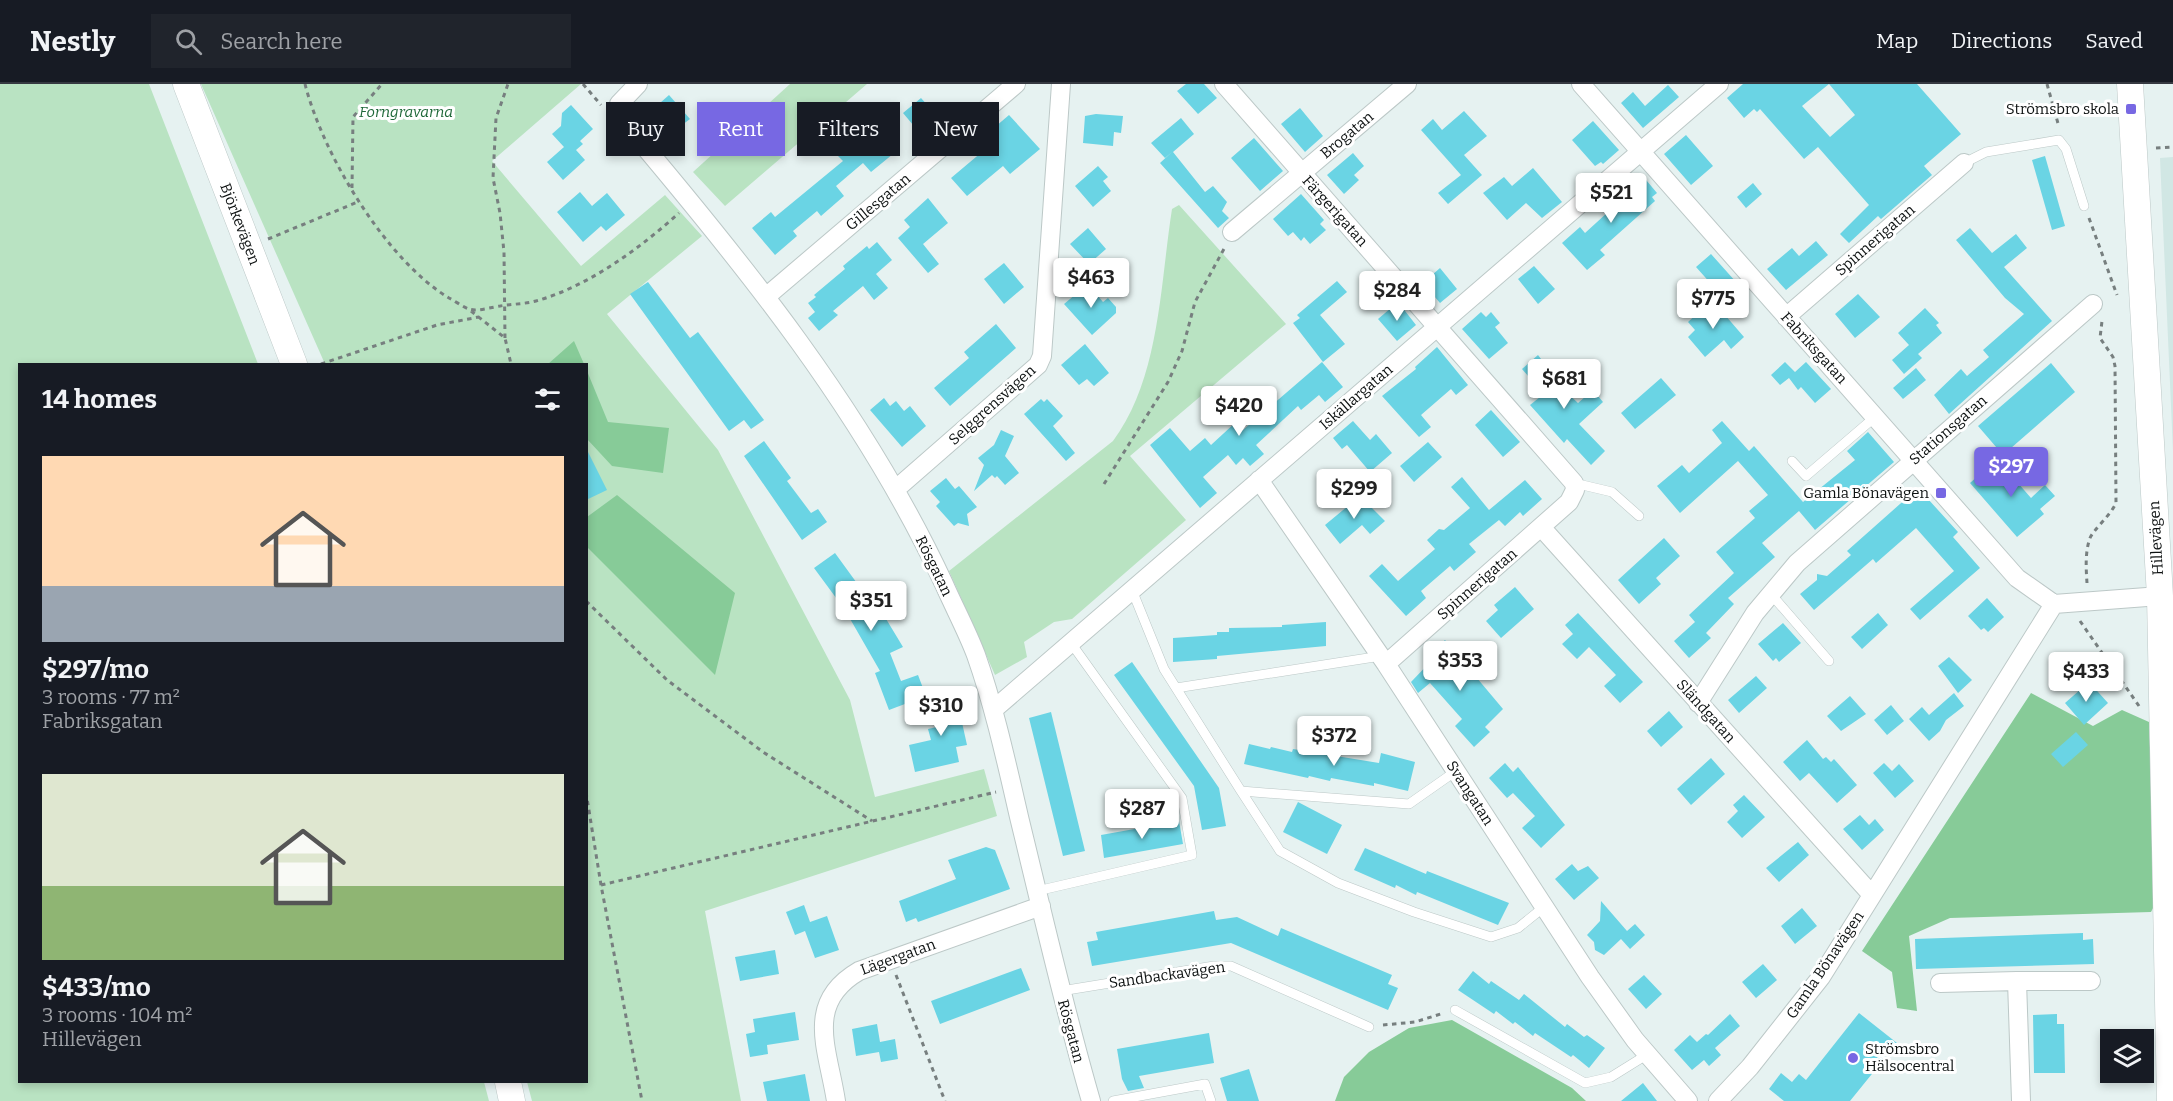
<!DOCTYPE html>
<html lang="en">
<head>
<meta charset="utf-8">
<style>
	:root { --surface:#171b24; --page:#20242c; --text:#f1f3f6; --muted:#9ea1a6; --line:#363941; --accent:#7768e3 }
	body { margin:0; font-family:Bitter,serif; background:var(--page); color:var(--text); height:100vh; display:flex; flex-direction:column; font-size:22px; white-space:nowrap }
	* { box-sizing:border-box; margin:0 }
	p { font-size:20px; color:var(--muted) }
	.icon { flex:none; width:33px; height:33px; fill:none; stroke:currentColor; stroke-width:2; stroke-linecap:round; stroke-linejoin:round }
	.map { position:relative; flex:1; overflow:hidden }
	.drawer { position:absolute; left:18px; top:279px; width:570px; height:720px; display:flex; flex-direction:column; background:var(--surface); border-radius:0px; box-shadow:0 3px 9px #0003 }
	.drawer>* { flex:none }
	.guide { position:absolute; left:606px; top:18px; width:570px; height:54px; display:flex; gap:12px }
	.fabs { position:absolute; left:2100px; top:945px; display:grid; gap:12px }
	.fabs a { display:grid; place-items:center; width:54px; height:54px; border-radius:0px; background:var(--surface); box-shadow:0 3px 9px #0003; font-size:30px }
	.price { position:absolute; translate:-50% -51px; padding:0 14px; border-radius:6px; background:#fff; color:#222; font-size:20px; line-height:39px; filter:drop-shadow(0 2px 3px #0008) }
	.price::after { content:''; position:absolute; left:50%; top:36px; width:18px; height:14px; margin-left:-9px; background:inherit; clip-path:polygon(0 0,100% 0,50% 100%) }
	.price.selected { background:var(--accent); color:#fff }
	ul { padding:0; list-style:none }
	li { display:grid; align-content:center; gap:12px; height:318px; padding:0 24px }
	li span { display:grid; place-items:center; height:186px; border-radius:0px; color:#555 }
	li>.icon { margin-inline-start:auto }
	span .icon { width:108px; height:108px; fill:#fffc; stroke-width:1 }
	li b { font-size:26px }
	h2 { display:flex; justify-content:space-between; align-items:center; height:72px; padding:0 24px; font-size:26px }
	.tag { padding:0 21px; border-radius:0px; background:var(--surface); box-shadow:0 3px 9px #0003; font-size:21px; line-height:54px }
	.tag.selected { background:var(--accent); color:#fff }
	header { display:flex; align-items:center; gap:36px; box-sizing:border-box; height:84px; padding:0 30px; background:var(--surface); border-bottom:2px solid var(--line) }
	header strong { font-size:28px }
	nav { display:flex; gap:33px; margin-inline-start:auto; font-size:21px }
	.search { width:420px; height:54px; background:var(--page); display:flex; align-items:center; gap:15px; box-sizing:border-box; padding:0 21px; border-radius:0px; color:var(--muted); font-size:22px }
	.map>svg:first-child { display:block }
</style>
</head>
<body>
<header>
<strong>Nestly</strong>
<div class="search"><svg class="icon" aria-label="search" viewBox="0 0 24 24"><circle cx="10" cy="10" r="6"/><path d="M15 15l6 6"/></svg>Search here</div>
<nav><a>Map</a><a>Directions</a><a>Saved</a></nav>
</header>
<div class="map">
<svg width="2173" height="1017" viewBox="0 0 2173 1017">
	<rect width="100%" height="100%" fill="#e6f2f1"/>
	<!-- built -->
	<path fill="#d1e7e4" d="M2173 73V367L2160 74Z"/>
	<!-- green -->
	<path fill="#b9e3c2" d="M0 0H149L258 280H20V998H484L489 1017H0Z
		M201 0H581L492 77 581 182 665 111 702 152 607 230 718 366 850 616 875 713 984 685 997 732 705 827 741 1017H532L527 998H586V280H325Z
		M790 0H867L725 122 693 88Z
		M1179 121 1286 240 1130 372 1186 436 1072 535 1054 538 1024 558 1027 573 995 591 949 487 1113 357C1160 294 1160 201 1172 125Z"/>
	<!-- forest -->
	<path fill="#87cb98" d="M574 257 584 280H548Z
		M587 287 608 338 669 344 663 389 612 382 587 355Z
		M617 411 735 509 715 591 587 463V433Z
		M2031 609 2093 642 2122 626 2149 638 2156 818 2151 828 1950 834 1909 852 1917 927 1897 924 1892 888 1862 867Z
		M1452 936 1572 1004 1586 1017H1335L1344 993 1369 968 1409 944Z"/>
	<!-- building -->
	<path fill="#6ad4e4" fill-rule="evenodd" d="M1186 0H1204L1217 14 1198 30 1177 7Z
		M1743 0H1917L1961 50 1924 82 1932 91 1881 135 1878 132 1849 159 1840 150 1869 121 1818 63 1804 75 1760 25 1757 28 1754 25 1744 34 1727 14ZM1829 0 1855 31 1830 53 1802 22Z
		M1668 1 1679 13 1643 44 1621 19 1633 8 1645 22Z
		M669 11 690 35 670 50 651 27Z
		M921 14 937 32 919 48 903 29Z
		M571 21 593 45 580 57 583 60 576 66 585 76 563 96 547 78 564 63 552 50 561 42 562 29Z
		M1300 24 1323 52 1305 68 1281 40Z
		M1464 27 1487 52 1464 71 1482 91 1448 120 1438 109 1461 91 1421 46 1433 35 1442 46Z
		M1096 30 1123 32 1121 49 1114 48 1113 62 1083 59 1085 32Z
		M1009 31 1040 65 1010 90 1003 82 967 112 951 94 995 57 988 49Z
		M1181 34 1194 50 1173 68 1205 108 1213 102 1227 118 1222 127 1229 134 1218 144 1160 79 1172 68 1165 74 1151 59Z
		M1593 37 1619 66 1603 80 1601 78 1595 82 1572 56Z
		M1686 51 1713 82 1691 101 1664 70Z
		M878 52 893 70 871 88 863 79 836 102 844 112 821 132 817 127 793 147 797 152 775 171 752 144 771 128 775 133 843 77 835 69 847 59 851 63 863 53 869 59Z
		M1254 54 1283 87 1260 107 1231 74Z
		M1353 69 1364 82 1354 91 1359 96 1344 110 1327 91Z
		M2045 72 2065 142 2052 146 2032 76Z
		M1098 82 1108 93 1103 97 1111 107 1093 123 1075 102Z
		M1533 84 1562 118 1542 134 1526 119 1507 136 1483 109 1504 93 1512 102Z
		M1641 90 1657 109 1652 113 1655 117 1600 166 1605 171 1587 186 1562 159 1580 143 1585 149 1630 108 1626 104Z
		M1753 99 1762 110 1746 124 1737 113Z
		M580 108 592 122 607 109 625 131 606 147 601 142 583 158 557 128Z
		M1301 110 1324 136 1320 140 1326 146 1310 160 1304 153 1301 157 1293 148 1288 152 1273 135Z
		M928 114 948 139 923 160 939 180 928 189 898 154 910 143 904 136Z
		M1088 144 1106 165 1089 180 1070 160Z
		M1970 144 1992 169 2016 150 2027 164 2004 183 2052 237 1949 330 1934 311 1961 285 1967 292 1989 273 1983 266 2024 230 2005 214 1956 156Z
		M1816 157 1828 171 1786 206 1767 185 1792 164 1799 172Z
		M877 158 892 176 876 190 888 204 874 216 863 202 833 227 838 231 819 247 808 234 815 228 808 219 816 213 814 211 845 185 843 182 867 162 869 165Z
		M1711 170 1736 198 1721 211 1696 183Z
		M1004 179 1024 203 1004 220 984 195Z
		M1534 182 1555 205 1538 220 1518 195Z
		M1440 184 1457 205 1440 219 1423 199Z
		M1337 197 1347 208 1320 231 1345 260 1323 278 1293 239 1300 234 1297 231Z
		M648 198 690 254 698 248 764 336 751 345 744 336 729 347 630 210Z
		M1088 200 1103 218 1108 214 1116 223V229L1092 251 1064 220Z
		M1858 210 1880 233 1855 254 1835 230Z
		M1712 216 1744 253 1731 265 1724 256 1705 273 1688 253 1695 246 1688 238Z
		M1398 218 1416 241 1397 257 1378 235Z
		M1925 224 1939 239 1936 241 1942 249 1918 270 1922 274 1904 290 1892 276 1909 261 1898 249Z
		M1481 228 1486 233 1491 228 1500 239 1495 243 1508 259 1489 275 1462 245Z
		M996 240 1016 264 950 322 934 304 969 274 964 268Z
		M1085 260 1109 289 1094 302 1087 295 1079 301 1061 281Z
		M1437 263 1468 301 1456 311 1451 305 1421 331 1431 343 1419 353 1382 312 1416 285 1415 283Z
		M1538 271 1566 308 1578 319 1593 306 1603 318 1579 340 1605 367 1591 381 1567 355 1564 359 1530 321 1540 313 1536 308 1540 306 1522 285Z
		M1322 278 1343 303 1325 318 1319 311 1301 326 1298 322 1256 361 1264 370 1250 382 1243 374 1236 381 1228 371 1203 393 1217 409 1200 424 1150 361 1170 344 1190 367 1205 354 1211 361 1236 338 1243 346Z
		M1785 278 1795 288 1806 278 1831 305 1815 319 1801 303 1798 306 1789 294 1780 301 1771 291Z
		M2051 279 2075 308 2003 371 1978 342Z
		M1916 284 1926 296 1903 315 1893 304Z
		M1661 294 1676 311 1635 345 1621 329Z
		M884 314 890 322 896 317 904 327 910 322 926 342 902 363 870 326Z
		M1041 315 1044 318 1047 315 1063 332 1053 342 1075 369 1066 377 1024 330Z
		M1491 326 1520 358 1503 373 1475 341Z
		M1353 337 1370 356 1376 350 1392 369 1370 388 1347 361 1342 365 1333 354Z
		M1722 337 1749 367 1754 362 1803 418 1855 376 1847 367 1868 348 1894 378 1815 446 1799 427 1762 459 1775 473 1728 514 1734 520 1706 549 1711 554 1689 574 1674 557 1695 538 1689 531 1734 489 1716 468 1755 434 1749 427 1768 411 1738 377 1680 429 1657 402 1682 381 1689 389 1722 359 1712 346Z
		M1001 346 1014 352 1005 372 1019 389 1005 401 997 392 995 394 992 391 974 407 984 381 978 374 994 361Z
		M764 357 791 394 787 397 811 429 818 425 827 438 802 456 744 372Z
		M1428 358 1442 373 1414 398 1400 382Z
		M586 364 607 406 586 416Z
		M1997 375 2031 414 2045 401 2055 412 2040 425 2044 430 2017 453 1970 399Z
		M1462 393 1489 426 1525 396 1542 415 1523 432 1520 428 1505 442 1499 436 1469 460 1476 468 1454 487 1450 482 1421 507 1426 514 1406 532 1369 492 1382 480 1398 497 1435 465 1427 456 1439 445 1444 446 1470 424 1451 403Z
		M946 394 955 405 959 402 977 423 967 430 969 442 958 439 954 442 936 422 940 418 930 407Z
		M1918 404 1958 448 1953 453 1980 484 1920 536 1910 525 1954 487 1916 444 1876 479 1873 475 1814 526 1800 510 1817 496V490L1827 492 1851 471 1847 467Z
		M1360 412 1385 437 1370 450 1362 441 1340 460 1325 441Z
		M1664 454 1680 472 1656 494 1661 500 1639 520 1618 496Z
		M835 469 867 513 871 510 903 563 890 569 901 597 918 591 926 612 889 626 875 589 880 587 845 526 814 484Z
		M1515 503 1534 525 1501 554 1486 537 1498 526 1494 521Z
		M1987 514 2004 533 1988 548 1984 544 1981 546 1968 532Z
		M1578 529 1643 598 1620 619 1604 602 1616 591 1589 563 1577 575 1562 560 1573 550 1565 541Z
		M1878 529 1888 541 1862 565 1851 553Z
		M1326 538V562L1217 572V575L1173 578V554L1217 551V548H1229V544L1282 543V541Z
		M1783 539 1801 559 1779 578 1776 574 1773 577 1758 560Z
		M1445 556 1503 625 1485 643 1490 648 1474 663 1455 642 1462 635 1430 599 1418 609 1411 598 1434 574 1430 570Z
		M1949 573 1972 596 1958 609 1938 582Z
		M1132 578 1219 704 1226 742 1202 746 1194 702 1114 591Z
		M1756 592 1767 604 1739 629 1728 616Z
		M2089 598 2108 619 2084 641 2065 619Z
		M955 607 967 661 956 663 959 678 915 688 909 661 931 656 928 645 941 642 934 612Z
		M1954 609 1964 622 1946 636 1940 647 1929 657 1909 635 1922 623 1929 631Z
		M1850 612 1866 630 1841 647 1827 632Z
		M1891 621 1904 637 1887 651 1874 636Z
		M1669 627 1683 643 1661 663 1647 647Z
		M1051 628 1085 767 1063 772 1029 634Z
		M2076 648 2088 661 2063 683 2051 670Z
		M1807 656 1823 675 1826 673 1831 678 1834 675 1857 701 1837 719 1809 689 1800 697 1783 678Z
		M1249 660 1270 665 1271 663 1292 668 1293 665 1379 679 1381 669 1415 678 1408 707 1374 699V702L1331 694 1330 697 1309 692 1308 694 1244 680Z
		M1711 674 1725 690 1691 721 1677 705Z
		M1505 679 1513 688 1518 683 1565 741 1541 764 1522 744 1535 732 1513 709 1507 714 1489 694Z
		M1884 679 1892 687 1899 680 1914 697 1895 714 1873 689Z
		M1744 711 1765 733 1742 754 1727 738 1738 727 1733 721Z
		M1298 718 1342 741 1327 770 1283 748Z
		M1860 731 1869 741 1875 735 1884 746 1862 766 1843 745Z
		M1179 737 1183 760 1104 774 1101 751Z
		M1798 758 1809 771 1779 798 1766 784Z
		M986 763 995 766 1010 805 918 838 916 834 906 838 899 817 956 795 948 776Z
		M1365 764 1426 790 1427 787 1509 819 1498 841 1417 808 1416 811 1396 801 1395 804 1354 786Z
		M1572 780 1578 787 1588 782 1599 794 1574 816 1555 795Z
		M1601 817 1627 847 1635 840 1645 851 1630 865 1621 855 1604 871 1595 866 1594 858 1587 851 1600 837Z
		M804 821 810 838 827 832 839 866 815 874 805 847 795 851 786 828Z
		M1802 824 1817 842 1795 860 1781 842Z
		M1214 827 1216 836 1237 833 1278 852 1281 844 1392 891 1388 900 1398 904 1388 926 1231 859 1092 882 1087 858 1098 856 1096 848Z
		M2083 849V856L2093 855 2094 880 1916 885 1915 855Z
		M775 866 779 890 740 897 735 873Z
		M1763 880 1777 896 1756 914 1742 898Z
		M1021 884 1030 906 940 940 931 917Z
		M1473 887 1489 900 1491 897 1519 916 1524 910 1565 943 1567 940 1584 953 1587 951 1605 964 1589 984 1573 971 1571 973 1535 949 1533 952 1515 938 1513 940 1496 927 1494 930 1458 906Z
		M1644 891 1662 910 1646 925 1628 905Z
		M795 928 799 956 767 961 768 970 750 973 746 950 755 948 753 935Z
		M1859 929 1897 959 1850 1017H1784L1769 1005 1781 989 1792 998 1799 990 1806 996Z
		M1730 930 1740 942 1715 964 1721 971 1709 982 1704 976 1692 986 1674 966 1690 951 1697 958 1706 950 1708 951Z
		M2057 930V940H2064L2065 989H2034L2033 931Z
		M877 940 880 958 895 955 898 975 881 978 879 968 856 972 852 945Z
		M1209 949 1214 979 1139 992 1144 1004 1128 1007 1122 995 1117 965Z
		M1249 985 1259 1017H1227L1220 994Z
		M805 990 810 1017H767L763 998Z
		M1643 999 1657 1017H1621Z"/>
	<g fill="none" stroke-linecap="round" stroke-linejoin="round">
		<!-- lane casing -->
		<g stroke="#bcc8c7" stroke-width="10">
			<path id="lane" d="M1964 79 1986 68 2059 56 2066 65 2084 122
				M1792 377 1806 392 1875 333
				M1574 399 1612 408 1639 432
				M1132 506 1164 585 1241 707 1409 720 1456 687
				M1770 509 1829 577
				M1176 604 1381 572
				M1241 707 1280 767 1338 799 1414 828 1491 853 1518 844 1544 823
				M1037 807 1192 771 1182 714 1071 559
				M1061 907 1214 882H1231L1369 943
				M1455 926 1585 999 1611 993 1648 970
				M1113 1017 1205 1000 1211 1017"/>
		</g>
		<!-- street casing -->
		<g stroke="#bcc8c7" stroke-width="20">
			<path id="street" d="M638 0 619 20 618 28 622 36C744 180 864 328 944 500 954 523 967 547 976 571 995 625 1007 681 1020 737 1043 831 1064 924 1091 1017
				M1224 0 1574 399 1575 406 1569 418 1386 580
				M1581 0 2017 494 2054 520
				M1232 148 1407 0
				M767 212 1016 0
				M1786 233 1964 79
				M1259 396 1386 580 1590 893 1635 956 1688 1017
				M896 405 1038 281 1042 272 1061 0
				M1541 443 1872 811
				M2054 520 2160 512
				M1698 619 1755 529 1797 479 2093 220
				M993 626 1719 0
				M2017 897H2091
				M1940 899 2017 897 2021 1017
				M836 1017C828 965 804 919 859 887L1041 822
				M1718 1017 1750 983 1821 893 2054 520"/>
		</g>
		<!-- secondary casing -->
		<g stroke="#bcc8c7" stroke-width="27">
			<path id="secondary" d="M186 0 294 280
				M2130 0 2160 512 2170 1017
				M508 998 512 1017"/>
		</g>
		<!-- path -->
		<path stroke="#777f7f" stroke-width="3" stroke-dasharray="4.5 4.5" stroke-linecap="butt" d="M305 0C323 71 386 176 449 214 455 217 463 223 469 225 477 228 492 223 500 222 512 220 525 220 536 217 589 202 639 165 679 129
			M583 0 601 21
			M2047 0 2059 43
			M2156 64 2173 63
			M352 104 353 33 382 0
			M2089 134 2117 211
			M268 155 360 117
			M471 227 505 254 511 280
			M505 254 504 168 500 129 493 94 496 34 508 0
			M321 280 437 241 479 233
			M1104 400 1168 298 1182 267 1195 218 1225 163
			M2087 499C2086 484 2085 468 2090 454 2094 445 2110 432 2116 419L2115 282 2113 273 2100 254 2102 237
			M586 517 667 596 763 668 872 737
			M2080 537 2139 622
			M586 708 601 801 642 1017
			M601 801 996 708
			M896 891 945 1017
			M1383 941 1415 938 1444 929"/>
		<!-- lane -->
		<use href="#lane" stroke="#fff" stroke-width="9"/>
		<!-- street -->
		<use href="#street" stroke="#fff" stroke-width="18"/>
		<!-- secondary -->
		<use href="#secondary" stroke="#fff" stroke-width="26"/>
	</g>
	<!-- markers -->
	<g fill="#7768e3" stroke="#fff" stroke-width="2">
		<rect x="2125" y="19" width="12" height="12" rx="3"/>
		<rect x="1935" y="403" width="12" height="12" rx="3"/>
		<circle cx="1853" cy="974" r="6"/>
	</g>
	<g text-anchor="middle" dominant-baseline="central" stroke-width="6" stroke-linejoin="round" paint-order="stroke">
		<!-- poi labels -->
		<g font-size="15" fill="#0d1111" stroke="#fff" text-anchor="end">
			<text x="2119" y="25">Strömsbro skola</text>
			<text x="1929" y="409">Gamla Bönavägen</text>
			<text x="1865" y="965" text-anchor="start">Strömsbro<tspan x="1865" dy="17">Hälsocentral</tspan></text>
		</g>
		<!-- park labels -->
		<g font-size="15" font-style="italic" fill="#1f6839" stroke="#fff">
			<text x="406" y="28">Forngravarna</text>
		</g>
		<!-- street labels -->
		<g font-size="15" fill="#0d1111" stroke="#fff">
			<text transform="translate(1347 51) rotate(-40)">Brogatan</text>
			<text transform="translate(878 118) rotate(-40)">Gillesgatan</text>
			<text transform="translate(1335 127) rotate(48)">Färgerigatan</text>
			<text transform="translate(240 140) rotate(69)">Björkevägen</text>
			<text transform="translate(1875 156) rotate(-41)">Spinnerigatan</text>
			<text transform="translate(1814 264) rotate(48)">Fabriksgatan</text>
			<text transform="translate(1356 313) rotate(-41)">Iskällargatan</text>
			<text transform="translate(992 321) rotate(-42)">Selggrensvägen</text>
			<text transform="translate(1948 346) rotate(-41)">Stationsgatan</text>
			<text transform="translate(2156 454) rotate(-93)">Hillevägen</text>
			<text transform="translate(934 482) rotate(64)">Rösgatan</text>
			<text transform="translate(1477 500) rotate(-41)">Spinnerigatan</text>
			<text transform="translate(1706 627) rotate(48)">Sländgatan</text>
			<text transform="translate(1470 709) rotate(57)">Svangatan</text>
			<text transform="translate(898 873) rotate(-20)">Lägergatan</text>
			<text transform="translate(1825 881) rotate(-56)">Gamla Bönavägen</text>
			<text transform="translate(1167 891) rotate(-8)">Sandbackavägen</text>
			<text transform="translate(1071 947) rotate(75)">Rösgatan</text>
		</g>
	</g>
</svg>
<div class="fabs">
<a><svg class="icon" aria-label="layers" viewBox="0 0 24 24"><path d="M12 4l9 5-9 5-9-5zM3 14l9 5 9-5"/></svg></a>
</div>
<b class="price" style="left:1611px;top:140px">$521</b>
<b class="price" style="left:1091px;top:225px">$463</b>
<b class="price" style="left:1397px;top:238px">$284</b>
<b class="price" style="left:1713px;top:246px">$775</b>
<b class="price" style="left:1564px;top:326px">$681</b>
<b class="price" style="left:1239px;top:353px">$420</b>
<b class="price selected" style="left:2011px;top:414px">$297</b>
<b class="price" style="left:1354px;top:436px">$299</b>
<b class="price" style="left:871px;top:548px">$351</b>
<b class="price" style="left:1460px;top:608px">$353</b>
<b class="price" style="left:2086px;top:619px">$433</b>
<b class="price" style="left:941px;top:653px">$310</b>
<b class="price" style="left:1334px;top:683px">$372</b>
<b class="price" style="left:1142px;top:756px">$287</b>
<div class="guide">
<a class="tag">Buy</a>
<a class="tag selected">Rent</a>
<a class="tag">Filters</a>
<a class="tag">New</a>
</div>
<section class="drawer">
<h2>14 homes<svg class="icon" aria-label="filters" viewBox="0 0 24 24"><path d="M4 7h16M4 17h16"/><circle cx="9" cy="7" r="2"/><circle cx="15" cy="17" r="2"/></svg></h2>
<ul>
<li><span style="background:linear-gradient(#ffd9b3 70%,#9aa5b1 0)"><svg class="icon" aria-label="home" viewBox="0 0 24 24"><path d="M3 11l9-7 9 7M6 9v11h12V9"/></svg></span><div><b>$297/mo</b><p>3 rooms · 77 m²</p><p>Fabriksgatan</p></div></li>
<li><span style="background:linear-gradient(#dfe7d0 60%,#8fb573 0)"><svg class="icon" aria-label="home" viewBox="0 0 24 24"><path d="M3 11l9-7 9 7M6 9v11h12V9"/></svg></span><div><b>$433/mo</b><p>3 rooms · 104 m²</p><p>Hillevägen</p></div></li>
</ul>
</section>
</div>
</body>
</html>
